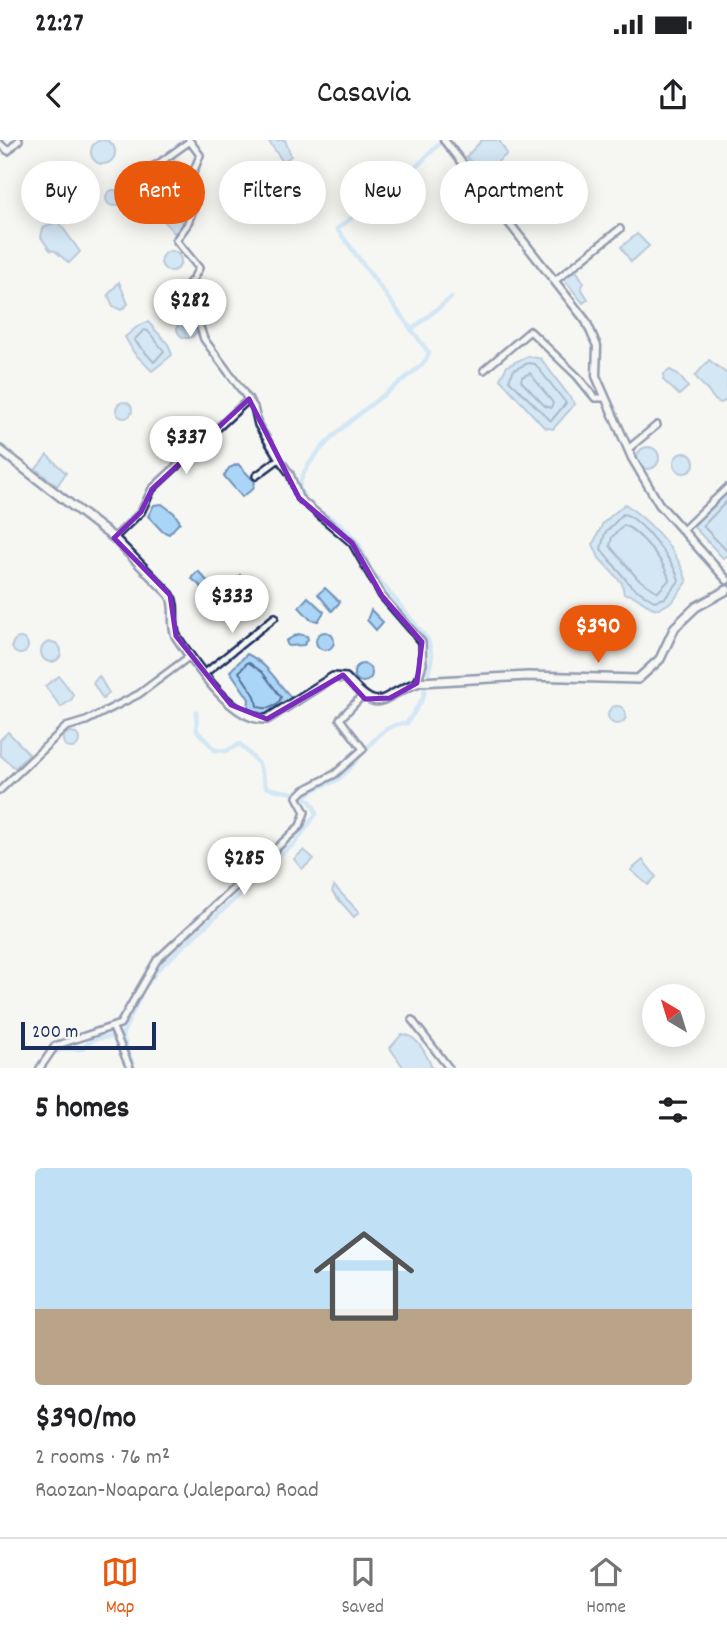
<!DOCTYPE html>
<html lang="en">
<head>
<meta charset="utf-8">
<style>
	:root { --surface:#fff; --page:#f2f2f2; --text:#202124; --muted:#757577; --line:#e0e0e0; --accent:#ea580c }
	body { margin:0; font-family:Dekko,sans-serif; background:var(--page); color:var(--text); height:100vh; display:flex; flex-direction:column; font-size:26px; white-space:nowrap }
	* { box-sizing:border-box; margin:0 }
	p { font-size:23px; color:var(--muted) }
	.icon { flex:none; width:38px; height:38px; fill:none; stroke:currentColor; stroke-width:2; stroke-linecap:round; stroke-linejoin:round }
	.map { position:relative; height:928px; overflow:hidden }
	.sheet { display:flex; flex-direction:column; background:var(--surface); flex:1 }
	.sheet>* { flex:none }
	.guide { position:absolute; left:21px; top:21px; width:686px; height:63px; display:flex; gap:14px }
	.needle { width:46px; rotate:322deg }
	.tools { position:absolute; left:642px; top:844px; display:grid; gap:14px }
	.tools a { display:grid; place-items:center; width:63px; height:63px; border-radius:50%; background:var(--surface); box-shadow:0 4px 18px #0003; font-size:35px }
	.scale { position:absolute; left:21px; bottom:18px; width:135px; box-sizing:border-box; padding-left:7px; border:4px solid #1b2f5e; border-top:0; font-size:19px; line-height:24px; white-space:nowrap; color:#1b2f5e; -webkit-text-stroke:5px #f6f6f2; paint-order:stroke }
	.price { position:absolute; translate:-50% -60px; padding:0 16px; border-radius:24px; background:#fff; color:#222; font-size:23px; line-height:46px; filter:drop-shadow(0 2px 4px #0008) }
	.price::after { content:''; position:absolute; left:50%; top:42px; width:21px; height:16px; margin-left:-10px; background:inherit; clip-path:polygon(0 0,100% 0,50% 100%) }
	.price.selected { background:var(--accent); color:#fff }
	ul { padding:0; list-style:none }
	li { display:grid; align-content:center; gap:14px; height:371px; padding:0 35px }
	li+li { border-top:2px solid var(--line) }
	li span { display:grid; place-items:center; height:217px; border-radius:7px; color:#555 }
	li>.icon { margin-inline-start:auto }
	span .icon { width:126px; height:126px; fill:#fffc; stroke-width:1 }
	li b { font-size:30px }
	h2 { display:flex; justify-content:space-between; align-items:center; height:84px; padding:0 35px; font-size:30px }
	.chip { padding:0 24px; border-radius:32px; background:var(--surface); box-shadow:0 4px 18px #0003; font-size:24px; line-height:63px }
	.chip.selected { background:var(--accent); color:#fff }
	.status { display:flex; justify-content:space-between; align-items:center; height:49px; padding:0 35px; background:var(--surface); direction:ltr }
	.status svg { height:19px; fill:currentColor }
	header { display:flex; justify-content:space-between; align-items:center; height:91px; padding:0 35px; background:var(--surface); font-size:32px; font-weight:600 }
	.menu { display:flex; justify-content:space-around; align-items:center; height:98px; border-top:2px solid var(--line); background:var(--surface); font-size:19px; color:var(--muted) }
	.menu a { display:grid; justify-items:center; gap:4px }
	.menu .selected { color:var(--accent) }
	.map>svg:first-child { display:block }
</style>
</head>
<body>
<div class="status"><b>22:27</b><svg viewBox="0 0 49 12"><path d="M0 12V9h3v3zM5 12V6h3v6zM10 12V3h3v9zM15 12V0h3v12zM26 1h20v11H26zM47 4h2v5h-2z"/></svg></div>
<header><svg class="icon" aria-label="back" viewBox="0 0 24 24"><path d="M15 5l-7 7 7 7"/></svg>Casavia<svg class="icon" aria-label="share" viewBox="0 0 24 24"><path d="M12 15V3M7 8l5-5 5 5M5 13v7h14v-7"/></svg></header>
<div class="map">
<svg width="727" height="928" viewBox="0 0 727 928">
	<rect width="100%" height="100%" fill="#f6f6f2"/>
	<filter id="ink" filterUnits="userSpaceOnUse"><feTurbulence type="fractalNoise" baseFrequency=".0143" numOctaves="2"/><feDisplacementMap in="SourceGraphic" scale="14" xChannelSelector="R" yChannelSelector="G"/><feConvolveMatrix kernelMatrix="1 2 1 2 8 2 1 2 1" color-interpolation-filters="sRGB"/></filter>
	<g filter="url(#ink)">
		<!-- water -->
		<path fill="#abd5f6" stroke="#7193b9" stroke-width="2" d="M91 12a12 12 0 1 1 24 0a12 12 0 1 1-24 0Z
			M268 0H285L291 16 283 22Z
			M482 0H499L507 14 483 34 466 17Z
			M171 18 178 21 189 36 186 45 175 53 161 38 158 27Z
			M299 21 313 40 302 50 287 31Z
			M517 37 522 39 540 62 538 70 524 81 500 64 495 57 503 44Z
			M106 58a8 8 0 1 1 16 0a8 8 0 1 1-16 0Z
			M287 64a8 8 0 1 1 16 0a8 8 0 1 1-16 0Z
			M167 69 182 81 183 87 174 93 162 78Z
			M58 81 80 112 69 123 55 111 50 110 41 97 43 88Z
			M637 94 649 106 631 122 621 107Z
			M161 121a10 10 0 1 1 20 0a10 10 0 1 1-20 0Z
			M576 130 584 143 581 148 588 159 583 163 564 139Z
			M119 142 128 164 121 170 113 166 108 155Z
			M177 188a10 10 0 1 1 20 0a10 10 0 1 1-20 0Z
			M148 182 168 204 172 215 152 231 134 213 125 197 138 186Z
			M528 216 541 219 575 264 553 289 544 287 500 239 507 226Z
			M709 220 727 234V260L721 263 716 261 695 236Z
			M670 230 678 234 688 247 679 255 663 240 664 234Z
			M116 270a8 8 0 1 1 16 0a8 8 0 1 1-16 0Z
			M637 318a11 11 0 1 1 22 0a11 11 0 1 1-22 0Z
			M674 323a10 10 0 1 1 20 0a10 10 0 1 1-20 0Z
			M47 315 66 333 57 346 36 329Z
			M238 324 255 342 253 349 242 357 224 336 229 328Z
			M727 352V416L723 418 693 386Z
			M162 364 174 373 180 382 169 394 162 391 148 376 154 365Z
			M625 364C651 383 678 410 687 442L673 461 659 469C644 468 638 453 624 454L622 443 599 418 593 404 603 383Z
			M198 431 210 444 205 450 191 438Z
			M240 435 257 457 253 462 236 441Z
			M325 448 340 462 332 471 318 454Z
			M308 457 324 472 318 481 310 479 299 467Z
			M371 470 383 482 376 490 367 480Z
			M316 501a9 9 0 1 1 18 0a9 9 0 1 1-18 0Z
			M298 494 307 496 308 499 304 505 288 506 286 501Z
			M12 506a8 8 0 1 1 16 0a8 8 0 1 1-16 0Z
			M41 512a10 10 0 1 1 20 0a10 10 0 1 1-20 0Z
			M247 514C267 523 276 541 290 556V562L267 576 248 568 249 559 230 531Z
			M354 533a9 9 0 1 1 18 0a9 9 0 1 1-18 0Z
			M59 536 73 554 72 559 61 567 45 546Z
			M99 536 109 553 103 559 93 543Z
			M608 575a9 9 0 1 1 18 0a9 9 0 1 1-18 0Z
			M63 600a8 8 0 1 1 16 0a8 8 0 1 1-16 0Z
			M8 592 29 614 15 628 0 615V600Z
			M304 710 314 719 302 729 294 719Z
			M643 720 656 737 648 745 631 730Z
			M334 746 359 772 354 777 332 752Z
			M402 894C417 895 427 915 432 928H404L390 908Z"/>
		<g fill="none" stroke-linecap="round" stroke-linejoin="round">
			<!-- shore -->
			<path stroke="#55719b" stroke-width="2" d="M517 45 532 64 526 72 504 57 510 47Z
				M144 190 148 191 164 211 154 222 134 200Z
				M528 223 535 224 566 263 551 281 509 240 514 230Z
				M530 233 553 263 551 268 545 266 521 241 522 237Z
				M727 361 703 386 727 411
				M623 374C639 376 677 425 679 441L665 458 654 461 631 446 601 409 605 393Z
				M624 385C640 392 666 423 669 440L658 452 638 439 610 406 612 397Z
				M248 522 262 532 281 557C279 567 265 571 257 566L255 556 239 532Z"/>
			<!-- canal -->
			<path stroke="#abd5f6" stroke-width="4.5" d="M411 190 451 158
				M308 364 299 348C305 309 373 264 403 240 413 231 425 226 429 213L337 89 409 34 443 0
				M305 657C314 646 327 646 338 639 362 622 376 583 407 583L423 558 432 516 428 500 370 429 359 404 341 384 315 369
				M52 913 64 909H82L94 899 118 896
				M134 928 122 895 143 850 157 830 238 756 254 735 295 703 316 674C312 649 283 654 266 647L259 624 240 604 226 611 215 610 197 591 196 572"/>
			<!-- minor casing -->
			<g stroke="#1b2f5e" stroke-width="10">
				<path id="minor" d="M189 0 200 15 187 49 196 63 187 85 176 100 199 128 193 139 179 154 198 181 204 199 254 267 258 285 279 319
					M0 4 8 11 19 0
					M136 34 158 24 190 1
					M556 140 620 89
					M484 230 530 191 577 236 595 258H604
					M628 309 657 285
					M256 336 279 319 290 334 299 358 352 403 382 456 422 502 423 524 417 543
					M683 390 727 348
					M114 398 141 372 152 349 249 259
					M204 534 275 477
					M0 650 66 587 86 581 139 554 190 516
					M412 880 449 928
					M113 888 130 928
					M40 928 55 906 120 884 157 820 300 686 305 672 297 657 304 650 335 634 363 609 340 579 362 556"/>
			</g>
			<!-- tertiary casing -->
			<g stroke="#1b2f5e" stroke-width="11">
				<path id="tertiary" d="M444 0 586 181 597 206 596 236 632 318 659 364 727 440"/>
			</g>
			<!-- secondary casing -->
			<g stroke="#1b2f5e" stroke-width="12">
				<path id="secondary" d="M0 310 114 398 170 455C177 468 170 482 176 496 194 522 232 582 267 579L333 537 346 538C382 577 377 557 417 543
					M420 542 528 536 638 539 660 519 675 487 696 467 727 450"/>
			</g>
			<!-- minor -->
			<use href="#minor" stroke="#f6f6f2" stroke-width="5"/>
			<!-- tertiary -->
			<use href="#tertiary" stroke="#f6f6f2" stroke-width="6"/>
			<!-- secondary -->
			<use href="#secondary" stroke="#f6f6f2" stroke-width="7"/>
		</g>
	</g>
	<!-- marked area -->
	<path d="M0 0H727V928H0ZM249 259 299 358 352 403 382 456 422 502 417 543 390 558 365 559 343 535 267 579 231 565 176 496 170 455 114 398 141 372 152 349Z" fill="#f6f6f2" fill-opacity=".55" fill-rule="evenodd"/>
	<path fill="none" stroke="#7b2cbf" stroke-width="5" stroke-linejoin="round" d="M249 259 299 358 352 403 382 456 422 502 417 543 390 558 365 559 343 535 267 579 231 565 176 496 170 455 114 398 141 372 152 349Z"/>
</svg>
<div class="tools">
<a><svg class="needle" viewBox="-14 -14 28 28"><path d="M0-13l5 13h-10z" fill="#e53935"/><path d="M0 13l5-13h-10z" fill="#757577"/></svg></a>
</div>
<div class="scale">200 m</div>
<b class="price" style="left:190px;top:199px">$282</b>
<b class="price" style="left:186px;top:336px">$337</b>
<b class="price" style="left:232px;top:495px">$333</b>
<b class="price selected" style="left:598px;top:525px">$390</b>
<b class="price" style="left:244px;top:757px">$285</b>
<div class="guide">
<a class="chip">Buy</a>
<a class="chip selected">Rent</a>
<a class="chip">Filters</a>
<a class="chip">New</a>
<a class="chip">Apartment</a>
</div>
</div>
<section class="sheet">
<h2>5 homes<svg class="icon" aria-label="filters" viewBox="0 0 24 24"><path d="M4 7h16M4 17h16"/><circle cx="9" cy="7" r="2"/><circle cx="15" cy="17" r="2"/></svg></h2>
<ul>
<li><span style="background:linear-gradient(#bfe0f5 65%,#b9a48a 0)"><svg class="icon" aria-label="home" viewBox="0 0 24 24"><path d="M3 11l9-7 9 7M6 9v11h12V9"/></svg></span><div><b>$390/mo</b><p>2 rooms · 76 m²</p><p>Raozan-Noapara (Jalepara) Road</p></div></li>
</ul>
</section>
<nav class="menu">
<a class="selected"><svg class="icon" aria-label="map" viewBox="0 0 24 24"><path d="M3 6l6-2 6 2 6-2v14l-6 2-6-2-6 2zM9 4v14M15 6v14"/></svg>Map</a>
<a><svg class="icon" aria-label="saved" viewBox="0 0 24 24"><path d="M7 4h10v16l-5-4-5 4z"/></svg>Saved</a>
<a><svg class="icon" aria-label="home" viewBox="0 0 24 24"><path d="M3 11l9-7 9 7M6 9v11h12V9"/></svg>Home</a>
</nav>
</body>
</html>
